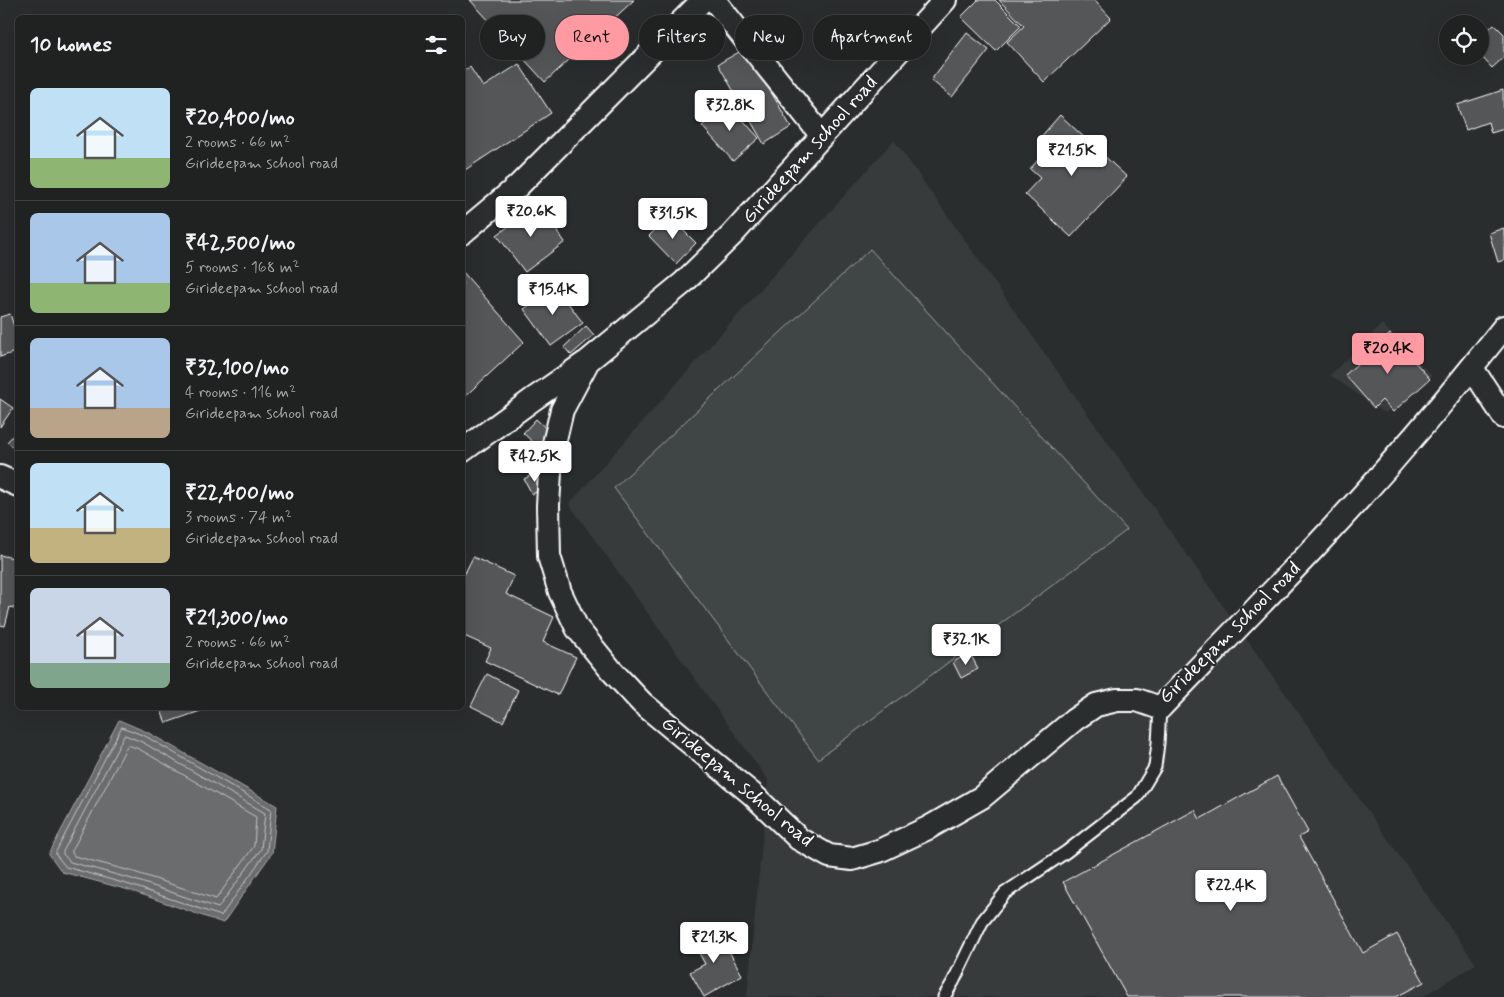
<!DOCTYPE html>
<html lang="en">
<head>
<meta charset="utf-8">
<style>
	:root { --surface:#202222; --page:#282a2a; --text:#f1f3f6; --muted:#a2a4a5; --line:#3d3f40; --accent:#ff9aa2 }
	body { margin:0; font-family:Mynerve,sans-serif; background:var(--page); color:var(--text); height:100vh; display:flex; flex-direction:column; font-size:19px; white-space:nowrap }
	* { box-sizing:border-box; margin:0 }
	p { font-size:16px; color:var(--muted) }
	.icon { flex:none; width:28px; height:28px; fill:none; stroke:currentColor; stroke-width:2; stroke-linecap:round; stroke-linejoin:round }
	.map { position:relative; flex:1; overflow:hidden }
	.panel { position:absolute; left:15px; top:15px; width:450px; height:695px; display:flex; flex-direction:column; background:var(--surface); border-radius:8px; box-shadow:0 5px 20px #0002,0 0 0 1px var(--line) }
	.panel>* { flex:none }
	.hud { position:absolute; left:480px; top:15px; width:475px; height:45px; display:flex; gap:10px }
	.controls { position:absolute; left:1439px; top:15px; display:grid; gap:10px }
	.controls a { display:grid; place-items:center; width:50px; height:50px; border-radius:50%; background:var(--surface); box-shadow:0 5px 20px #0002,0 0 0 1px var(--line); font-size:25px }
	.price { position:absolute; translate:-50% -42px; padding:0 11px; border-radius:5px; background:#fff; color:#222; font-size:16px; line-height:32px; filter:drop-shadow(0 1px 2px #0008) }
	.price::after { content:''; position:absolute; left:50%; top:30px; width:15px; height:11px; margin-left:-8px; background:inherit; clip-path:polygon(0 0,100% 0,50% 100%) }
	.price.current { background:var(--accent); color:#111 }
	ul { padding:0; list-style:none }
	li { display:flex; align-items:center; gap:15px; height:125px; padding:0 15px }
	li+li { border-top:1px solid var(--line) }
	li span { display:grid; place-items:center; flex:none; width:140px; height:100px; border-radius:8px; color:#555 }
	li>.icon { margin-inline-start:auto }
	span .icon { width:60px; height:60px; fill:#fffc; stroke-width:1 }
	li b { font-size:21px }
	h2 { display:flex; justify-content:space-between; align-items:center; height:60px; padding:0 15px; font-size:21px }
	.chip { padding:0 18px; border-radius:22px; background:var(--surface); box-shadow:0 5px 20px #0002,0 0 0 1px var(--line); font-size:18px; line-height:45px }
	.chip.current { background:var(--accent); color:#111 }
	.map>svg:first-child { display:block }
</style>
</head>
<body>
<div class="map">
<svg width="1504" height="997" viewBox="0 0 1504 997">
	<rect width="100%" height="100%" fill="#2a2d2e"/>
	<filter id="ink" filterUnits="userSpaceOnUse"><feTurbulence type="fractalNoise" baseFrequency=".02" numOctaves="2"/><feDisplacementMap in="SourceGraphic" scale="10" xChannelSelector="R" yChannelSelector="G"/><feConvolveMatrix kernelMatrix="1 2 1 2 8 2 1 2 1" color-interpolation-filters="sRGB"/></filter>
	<g filter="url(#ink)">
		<!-- built -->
		<path fill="#373a3b" d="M894 140 1476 964 1422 997H747L768 780 569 504Z
			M1382 324 1432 376 1385 413 1330 375Z"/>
		<!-- green -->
		<path fill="#414445" stroke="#a0a2a2" d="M870 249 1127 530 818 759 614 488Z"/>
		<!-- water -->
		<path fill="#6a6c6d" stroke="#a6a7a7" d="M119 720 147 732 277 806 272 853 223 923 129 890 62 872 49 854Z"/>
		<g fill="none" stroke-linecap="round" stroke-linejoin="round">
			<!-- shore -->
			<path stroke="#c3c4c5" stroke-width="1" d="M122 727 145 736 271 809 267 851 221 916 130 885 66 867 56 855V852Z
				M125 735 142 742 265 813 261 849 218 908 132 879 70 862 63 854V852Z
				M128 745 139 749 256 817 254 846 216 899 134 872 74 856 72 853V851Z"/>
		</g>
		<!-- building -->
		<path fill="#555758" stroke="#fff" d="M470 0H634L545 82Z
			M978 0H995L1021 26 996 51 961 17Z
			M999 0H1094L1111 18 1044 82 1007 42 1024 26Z
			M1494 24 1504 34V57L1492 68 1480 55V37Z
			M967 33 989 50 952 97 931 80Z
			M746 48 791 127 764 144 718 64Z
			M519 64 551 113 462 172V72L470 67 483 87Z
			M1503 90 1504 129 1491 133 1488 122 1466 130 1457 105Z
			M728 103 759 138 733 161 702 126Z
			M1060 115 1127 177 1071 237 1025 194 1040 178 1030 169 1049 148 1039 139Z
			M537 205 565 242 525 272 497 235Z
			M669 216 696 243 676 264 649 236Z
			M1504 228V260L1498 262 1489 233Z
			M462 271 524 342 462 399Z
			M556 287 583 323 551 346 524 309Z
			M10 314 18 338V351L0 357V317Z
			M586 326 594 335 571 355 564 347Z
			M1390 334 1430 379 1393 412 1382 400 1374 408 1345 375Z
			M0 399 13 408 0 427Z
			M536 419 550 432 537 446 523 433Z
			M18 430V452L7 442Z
			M537 472 545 488 532 494 524 479Z
			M0 555 18 559V609L10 607 5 626 0 625Z
			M473 557 514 576 506 594 554 617 543 642 576 657 558 695 485 661 491 648 462 635V579Z
			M970 653 978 669 961 678 953 662Z
			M487 674 518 690 503 722 471 706Z
			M160 708H209L166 723Z
			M1277 776 1308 832 1299 837 1363 953 1397 934 1424 982 1396 997H1127L1063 882 1195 810 1200 819Z
			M717 929 742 975 704 997 690 972 705 964 693 942Z"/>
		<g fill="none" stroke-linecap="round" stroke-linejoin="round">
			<!-- lane casing -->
			<g stroke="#fff" stroke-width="15">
				<path id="lane" d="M944 997 953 982 982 922 1005 893 1066 852 1137 797 1155 767 1158 743 1160 708"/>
			</g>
			<!-- street casing -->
			<g stroke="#fff" stroke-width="26">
				<path id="street" d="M714 0 822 136
					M945 0 732 235 683 283 588 361 562 410 551 456 548 505 549 556 560 592 577 628 611 670 642 703 752 794 799 839 829 856 852 859 879 851 928 828 982 797 1074 720 1096 705 1117 700H1137L1160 708C1211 655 1262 603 1313 549 1380 478 1443 404 1504 327
					M462 233 518 186 703 0
					M1472 368 1504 417
					M462 451 532 400 585 363
					M0 477 18 485"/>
			</g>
			<!-- lane -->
			<use href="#lane" stroke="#2a2d2e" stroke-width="11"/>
			<!-- street -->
			<use href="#street" stroke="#2a2d2e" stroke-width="22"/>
		</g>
	</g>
	<g text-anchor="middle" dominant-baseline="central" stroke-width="4.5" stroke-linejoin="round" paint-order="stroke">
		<!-- street labels -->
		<g font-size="20" fill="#fff" stroke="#2a2d2e">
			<text transform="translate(810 150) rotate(-48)">Girideepam school road</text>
			<text transform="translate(1230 633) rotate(-45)">Girideepam school road</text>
			<text transform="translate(737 782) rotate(40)">Girideepam school road</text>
		</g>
	</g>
</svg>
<div class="controls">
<a><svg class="icon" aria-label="locate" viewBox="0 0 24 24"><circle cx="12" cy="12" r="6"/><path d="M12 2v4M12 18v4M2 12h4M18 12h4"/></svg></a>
</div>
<b class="price" style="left:730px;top:132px">₹32.8K</b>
<b class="price" style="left:1072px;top:177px">₹21.5K</b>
<b class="price" style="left:531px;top:238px">₹20.6K</b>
<b class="price" style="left:673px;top:240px">₹31.5K</b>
<b class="price" style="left:553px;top:316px">₹15.4K</b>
<b class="price current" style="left:1388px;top:375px">₹20.4K</b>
<b class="price" style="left:535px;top:483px">₹42.5K</b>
<b class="price" style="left:966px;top:666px">₹32.1K</b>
<b class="price" style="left:1231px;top:912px">₹22.4K</b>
<b class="price" style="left:714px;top:964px">₹21.3K</b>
<div class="hud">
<a class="chip">Buy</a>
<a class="chip current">Rent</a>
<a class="chip">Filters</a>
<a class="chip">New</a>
<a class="chip">Apartment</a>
</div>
<section class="panel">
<h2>10 homes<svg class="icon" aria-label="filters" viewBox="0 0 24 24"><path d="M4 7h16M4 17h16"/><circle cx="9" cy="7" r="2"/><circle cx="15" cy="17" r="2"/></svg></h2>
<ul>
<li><span style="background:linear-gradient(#bfe0f5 70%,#8fb573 0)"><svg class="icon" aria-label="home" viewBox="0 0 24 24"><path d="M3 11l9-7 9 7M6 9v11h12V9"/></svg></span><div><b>₹20,400/mo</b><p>2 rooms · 66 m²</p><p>Girideepam school road</p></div></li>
<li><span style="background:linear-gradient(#a9c7e8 70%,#8fb573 0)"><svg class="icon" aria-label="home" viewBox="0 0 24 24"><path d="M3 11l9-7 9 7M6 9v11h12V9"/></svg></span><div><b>₹42,500/mo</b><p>5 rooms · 168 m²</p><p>Girideepam school road</p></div></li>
<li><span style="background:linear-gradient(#a9c7e8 70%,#b9a48a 0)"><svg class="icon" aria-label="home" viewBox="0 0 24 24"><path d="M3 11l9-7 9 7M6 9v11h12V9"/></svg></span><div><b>₹32,100/mo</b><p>4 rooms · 116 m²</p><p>Girideepam school road</p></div></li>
<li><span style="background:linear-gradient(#bfe0f5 65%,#c2b280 0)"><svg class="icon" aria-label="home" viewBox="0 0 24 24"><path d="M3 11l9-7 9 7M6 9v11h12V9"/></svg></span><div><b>₹22,400/mo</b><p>3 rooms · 74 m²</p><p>Girideepam school road</p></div></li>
<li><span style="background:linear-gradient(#c9d6e8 75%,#7fa58c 0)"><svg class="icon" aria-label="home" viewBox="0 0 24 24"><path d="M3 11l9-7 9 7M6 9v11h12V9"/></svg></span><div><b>₹21,300/mo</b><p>2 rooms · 66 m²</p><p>Girideepam school road</p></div></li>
</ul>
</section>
</div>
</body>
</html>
